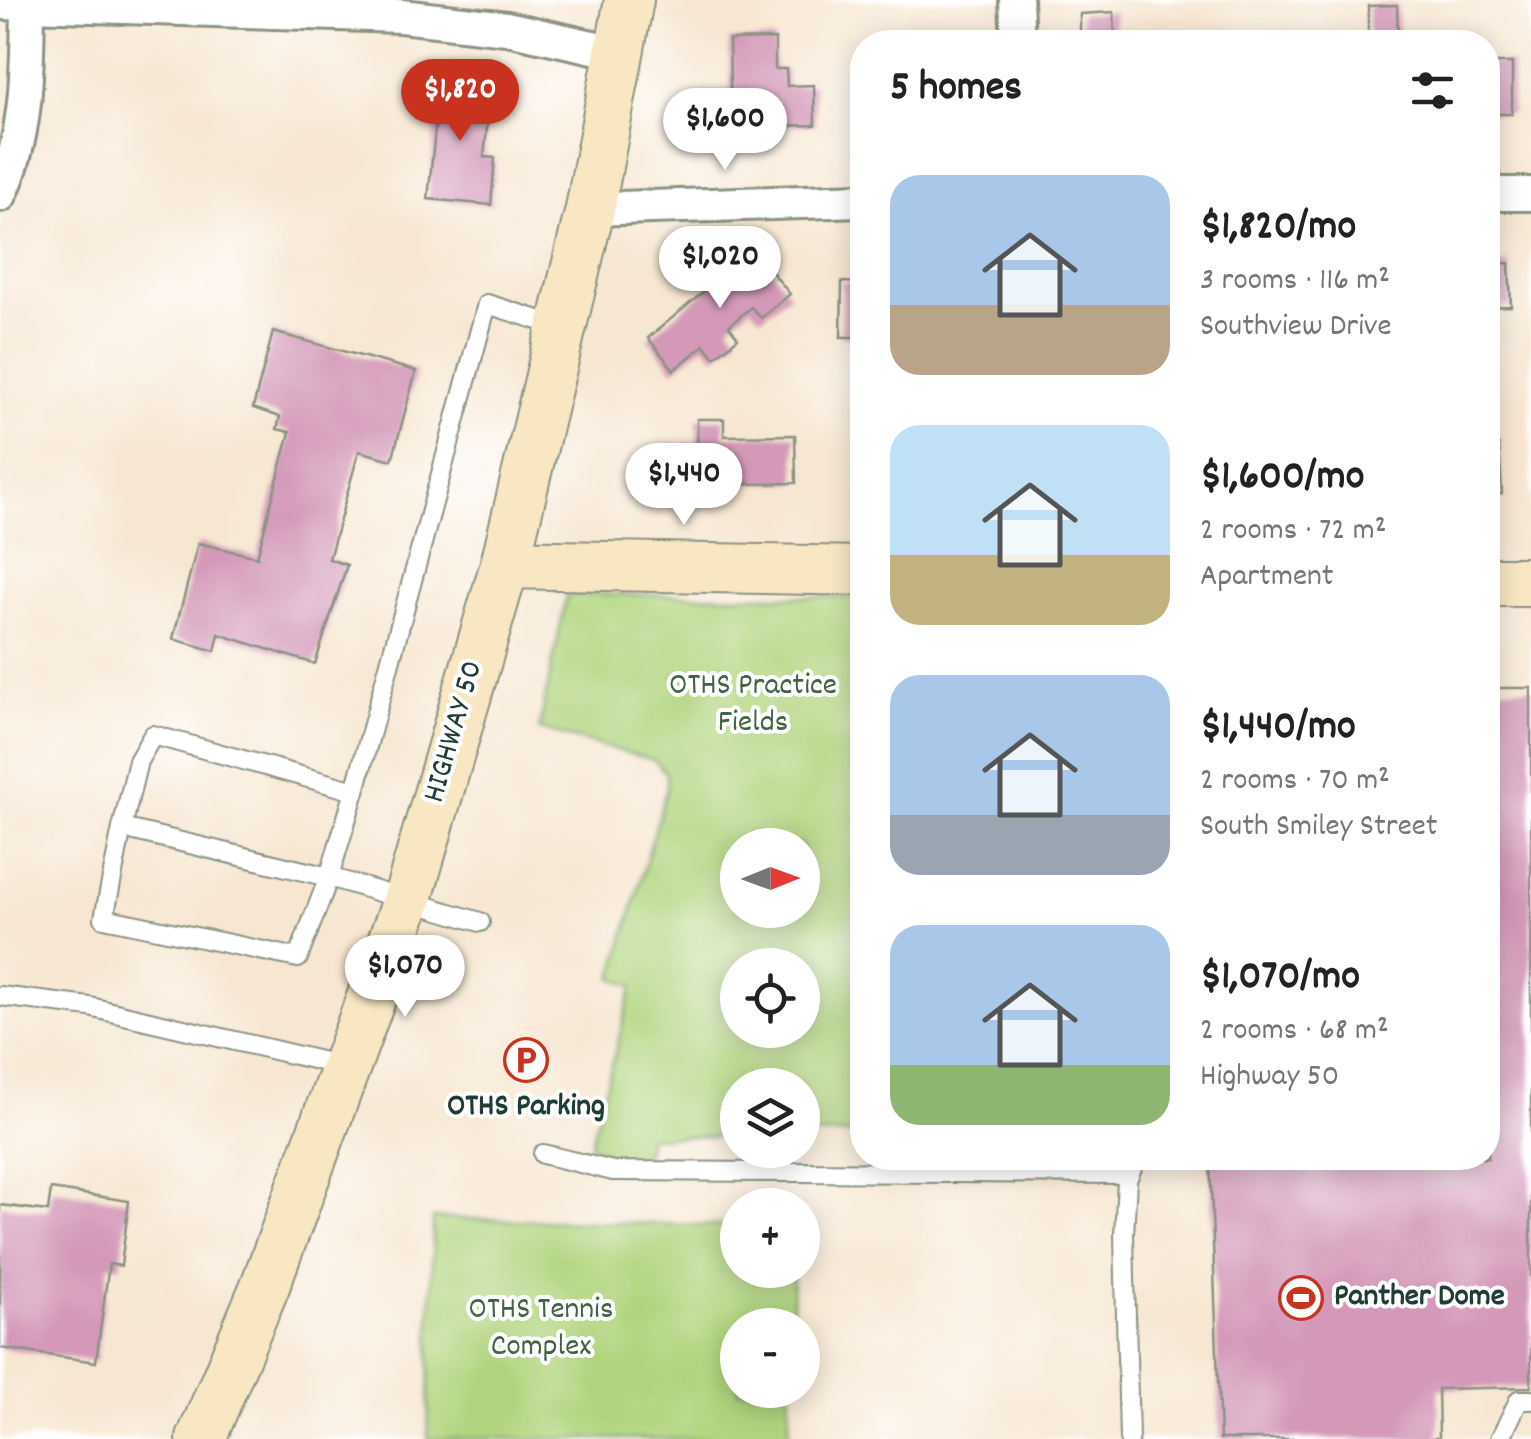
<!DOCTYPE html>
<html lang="en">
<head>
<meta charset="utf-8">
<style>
	:root { --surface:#fff; --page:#f2f2f2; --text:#222; --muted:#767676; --accent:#c8321e }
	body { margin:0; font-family:Dekko,sans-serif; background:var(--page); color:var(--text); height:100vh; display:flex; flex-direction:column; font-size:38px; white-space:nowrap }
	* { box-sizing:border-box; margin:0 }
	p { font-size:32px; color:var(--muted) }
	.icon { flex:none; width:55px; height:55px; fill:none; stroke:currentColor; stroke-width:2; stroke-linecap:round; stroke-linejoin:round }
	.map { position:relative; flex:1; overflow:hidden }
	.sheet { position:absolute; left:850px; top:30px; width:650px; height:1140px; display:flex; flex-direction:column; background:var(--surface); border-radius:40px; box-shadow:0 5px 25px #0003 }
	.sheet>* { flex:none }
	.needle { width:65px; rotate:89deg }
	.tools { position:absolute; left:720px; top:828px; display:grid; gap:20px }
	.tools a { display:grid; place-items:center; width:100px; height:100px; border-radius:50%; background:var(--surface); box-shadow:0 5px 25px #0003; font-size:50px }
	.price { position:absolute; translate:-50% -85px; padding:0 22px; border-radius:35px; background:#fff; color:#222; font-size:32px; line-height:65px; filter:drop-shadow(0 2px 5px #0008) }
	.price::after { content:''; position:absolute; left:50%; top:60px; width:30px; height:22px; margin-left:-15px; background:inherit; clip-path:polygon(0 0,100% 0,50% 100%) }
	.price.on { background:var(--accent); color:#fff }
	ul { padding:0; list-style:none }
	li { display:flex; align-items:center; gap:30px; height:250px; padding:0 40px }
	li span { display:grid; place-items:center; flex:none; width:280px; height:200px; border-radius:30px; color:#555 }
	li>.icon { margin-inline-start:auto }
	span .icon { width:120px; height:120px; fill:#fffc; stroke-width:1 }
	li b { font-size:42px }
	h2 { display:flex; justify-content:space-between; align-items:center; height:120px; padding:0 40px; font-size:42px }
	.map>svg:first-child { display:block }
</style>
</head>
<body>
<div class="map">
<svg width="1531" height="1439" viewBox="0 0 1531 1439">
	<rect width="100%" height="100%" fill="#fff"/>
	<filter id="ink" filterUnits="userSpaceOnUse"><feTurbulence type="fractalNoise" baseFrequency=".01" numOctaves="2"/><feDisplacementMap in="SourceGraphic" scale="20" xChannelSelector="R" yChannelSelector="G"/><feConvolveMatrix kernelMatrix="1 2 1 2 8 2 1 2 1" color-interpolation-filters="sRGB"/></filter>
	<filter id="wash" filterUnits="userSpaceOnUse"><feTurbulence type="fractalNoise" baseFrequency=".0048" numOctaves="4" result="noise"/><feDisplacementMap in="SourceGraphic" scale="40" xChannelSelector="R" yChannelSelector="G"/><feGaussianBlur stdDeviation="2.25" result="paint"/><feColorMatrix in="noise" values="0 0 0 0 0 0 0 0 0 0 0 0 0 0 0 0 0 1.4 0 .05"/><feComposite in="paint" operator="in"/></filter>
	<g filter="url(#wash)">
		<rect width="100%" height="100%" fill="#f7e7d2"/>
		<!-- green -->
		<path fill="#b0d47d" stroke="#688858" stroke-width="2.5" fill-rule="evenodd" d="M567 594 862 597V1134L803 1135 802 1085H738L737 1136 649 1137 645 1157 619 1160 590 1145 633 986 613 978 667 787 666 773 654 760 539 729ZM802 845V910H738V845ZM802 965V1030H738V965Z
			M433 1218 737 1226 738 1270H793L792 1325H738V1390H790L789 1439H428Z"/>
		<g id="blocks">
			<!-- building -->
			<path fill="#d499b9" d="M1397 5 1398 38 1368 39V6Z
				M1114 12 1115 42H1080V14Z
				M775 39V69H786L787 86 814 85 815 125 731 127 729 40Z
				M1488 63H1512V114H1488Z
				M428 82 491 89 484 157 495 158 491 205 428 199 436 120 424 119Z
				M754 250 790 294 761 318 751 307 729 326 738 338 715 357 704 345 674 370 648 338Z
				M1509 263 1511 306 1488 307V264Z
				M842 282 862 283V337H841Z
				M273 332 416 371 392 460 359 451 329 559 347 565 315 664 219 634 215 651 173 639 198 543 257 557 290 432 277 429 280 417 253 408Z
				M697 419H724V436L795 435 796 483 698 485Z
				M1499 445 1502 494 1488 495V446Z
				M1488 688H1531V1387L1438 1389 1439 1436 1431 1439H1220L1210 1158H1488Z
				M51 1189 129 1201 121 1266 109 1264 96 1362 0 1348V1205L48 1211Z"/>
		</g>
	</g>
	<g filter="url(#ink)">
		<use href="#blocks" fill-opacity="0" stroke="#8b9283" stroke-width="2.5"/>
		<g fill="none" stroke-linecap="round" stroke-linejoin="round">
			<!-- lane casing -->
			<g stroke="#8b9283" stroke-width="22">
				<path id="lane" d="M355 791 153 735 138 761 122 828 329 877 480 922
					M122 828 104 918 298 958 329 877 355 791 487 304 561 327
					M0 996 90 1007 342 1066
					M543 1154 613 1171 1129 1174
					M1129 1439 1124 1235 1127 1180 1136 1158
					M1500 1439 1519 1400H1531"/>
			</g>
			<!-- street casing -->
			<g stroke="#8b9283" stroke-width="38">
				<path id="street" d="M1016 0 1018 42
					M0 3 401 16 507 28 620 53
					M1488 194H1531
					M0 195C28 135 27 69 28 4
					M590 209 862 200"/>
			</g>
			<!-- secondary casing -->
			<g stroke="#8b9283" stroke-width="52">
				<path id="secondary" d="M505 564 862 571
					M1488 582H1531
					M201 1439 265 1286 408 898 505 564 590 209 629 0"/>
			</g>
			<!-- lane -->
			<use href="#lane" stroke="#fff" stroke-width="18"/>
			<!-- street -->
			<use href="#street" stroke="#fff" stroke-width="32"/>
			<!-- secondary -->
			<use href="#secondary" stroke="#f9e7c3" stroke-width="48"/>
		</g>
	</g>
	<!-- icons -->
	<defs>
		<g id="parking-ring" transform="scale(2.25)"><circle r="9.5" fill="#fff" stroke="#c8321e" stroke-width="1.5"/><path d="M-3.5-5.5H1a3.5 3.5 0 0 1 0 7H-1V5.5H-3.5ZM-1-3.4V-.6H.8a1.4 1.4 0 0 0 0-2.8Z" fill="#c8321e"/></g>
		<g id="stadium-ring" transform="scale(2.25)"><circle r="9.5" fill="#fff" stroke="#c8321e" stroke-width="1.5"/><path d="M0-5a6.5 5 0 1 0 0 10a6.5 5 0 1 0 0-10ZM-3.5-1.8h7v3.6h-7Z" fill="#c8321e"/></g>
	</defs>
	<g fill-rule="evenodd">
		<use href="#parking-ring" x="526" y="1060"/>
		<use href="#stadium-ring" x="1301" y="1298"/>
	</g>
	<g text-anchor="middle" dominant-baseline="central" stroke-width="8" stroke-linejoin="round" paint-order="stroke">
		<!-- park labels -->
		<g font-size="32" fill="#436346" stroke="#fff">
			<text x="753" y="687">OTHS Practice<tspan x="753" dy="37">Fields</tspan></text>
			<text x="541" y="1311">OTHS Tennis<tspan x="541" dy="37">Complex</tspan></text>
		</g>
		<!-- street labels -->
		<g font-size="32" fill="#1f3d34" stroke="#fff">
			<text transform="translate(455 732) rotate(-74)">HIGHWAY 50</text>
		</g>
		<!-- poi labels -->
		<g font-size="32" font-weight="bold" fill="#1f3d34" stroke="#fff">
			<text x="526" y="1108">OTHS Parking</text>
			<text x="1334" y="1298" text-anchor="start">Panther Dome</text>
		</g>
	</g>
</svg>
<div class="tools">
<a><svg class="needle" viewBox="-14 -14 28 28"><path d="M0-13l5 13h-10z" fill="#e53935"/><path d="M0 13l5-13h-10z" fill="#767676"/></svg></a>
<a><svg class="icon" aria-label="locate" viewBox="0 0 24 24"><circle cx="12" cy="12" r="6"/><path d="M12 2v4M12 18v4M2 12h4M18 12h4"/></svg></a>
<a><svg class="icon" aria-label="layers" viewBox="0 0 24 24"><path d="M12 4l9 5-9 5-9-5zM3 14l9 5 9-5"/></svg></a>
<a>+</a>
<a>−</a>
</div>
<b class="price on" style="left:460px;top:144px">$1,820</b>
<b class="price" style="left:725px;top:173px">$1,600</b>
<b class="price" style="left:720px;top:311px">$1,020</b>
<b class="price" style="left:684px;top:528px">$1,440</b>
<b class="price" style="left:405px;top:1020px">$1,070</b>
<section class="sheet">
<h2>5 homes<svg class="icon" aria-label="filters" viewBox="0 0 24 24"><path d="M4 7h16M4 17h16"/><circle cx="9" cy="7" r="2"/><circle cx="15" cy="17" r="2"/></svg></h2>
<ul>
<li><span style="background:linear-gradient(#a9c7e8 65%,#b9a48a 0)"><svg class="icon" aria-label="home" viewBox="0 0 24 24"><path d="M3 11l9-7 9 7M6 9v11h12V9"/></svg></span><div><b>$1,820/mo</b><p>3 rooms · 116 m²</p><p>Southview Drive</p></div></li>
<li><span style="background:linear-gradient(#bfe0f5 65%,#c2b280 0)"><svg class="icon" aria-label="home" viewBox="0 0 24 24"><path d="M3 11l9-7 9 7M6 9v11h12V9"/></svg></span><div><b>$1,600/mo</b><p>2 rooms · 72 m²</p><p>Apartment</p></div></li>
<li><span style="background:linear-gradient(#a9c7e8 70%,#9aa5b1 0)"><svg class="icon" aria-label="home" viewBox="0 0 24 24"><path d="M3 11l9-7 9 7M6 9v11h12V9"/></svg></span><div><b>$1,440/mo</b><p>2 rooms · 70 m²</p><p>South Smiley Street</p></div></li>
<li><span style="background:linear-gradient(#a9c7e8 70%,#8fb573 0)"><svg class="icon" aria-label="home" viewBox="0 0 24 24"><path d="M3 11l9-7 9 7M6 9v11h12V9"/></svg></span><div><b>$1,070/mo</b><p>2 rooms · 68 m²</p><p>Highway 50</p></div></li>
</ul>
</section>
</div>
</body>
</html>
